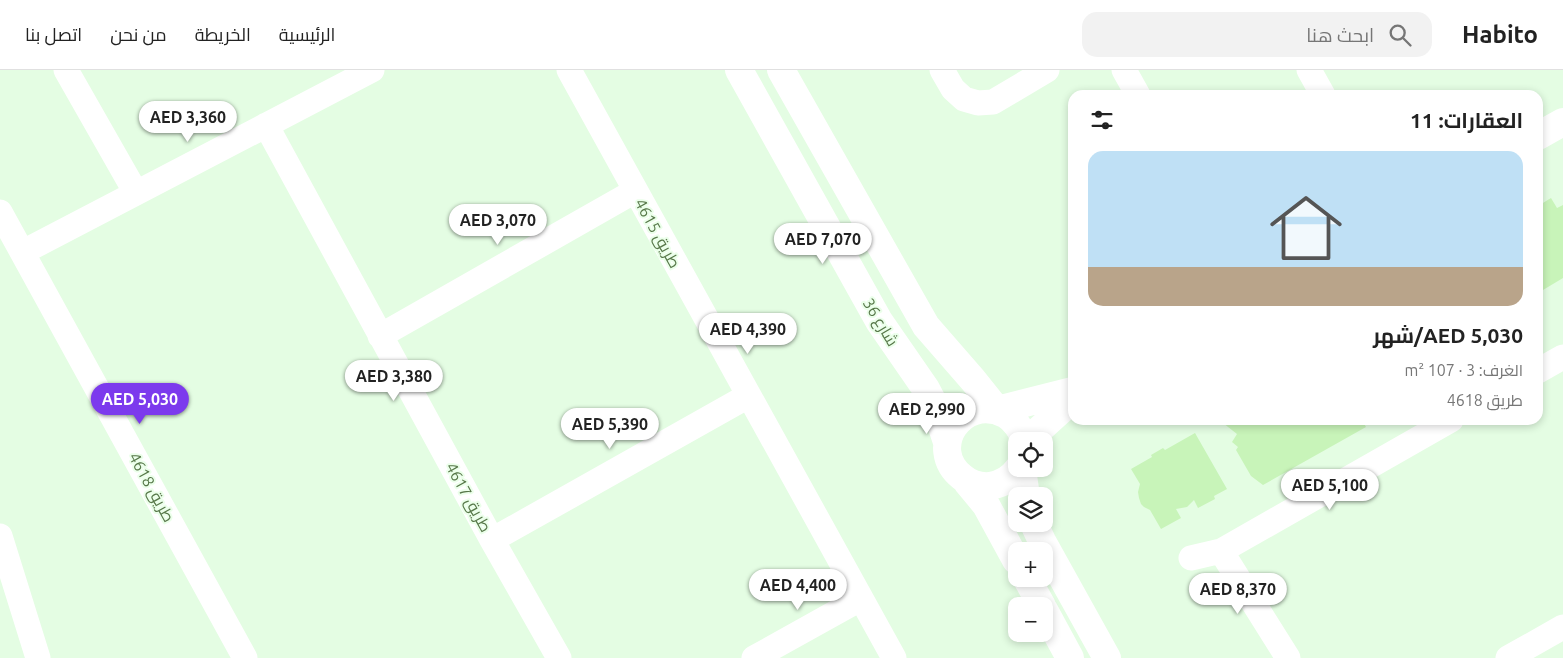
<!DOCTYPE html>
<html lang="ar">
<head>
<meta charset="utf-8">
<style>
	:root { --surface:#fff; --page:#f2f2f2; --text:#222; --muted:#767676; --line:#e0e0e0; --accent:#7c3aed }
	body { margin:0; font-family:Ubuntu,Cairo,sans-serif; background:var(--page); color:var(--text); direction:rtl; height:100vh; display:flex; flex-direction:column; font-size:19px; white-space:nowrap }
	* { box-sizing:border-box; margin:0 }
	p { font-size:16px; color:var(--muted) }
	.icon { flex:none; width:28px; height:28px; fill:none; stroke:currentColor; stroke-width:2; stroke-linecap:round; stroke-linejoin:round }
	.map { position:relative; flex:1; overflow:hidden; direction:ltr }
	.details { position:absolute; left:1068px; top:20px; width:475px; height:335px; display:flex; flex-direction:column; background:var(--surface); border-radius:15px; box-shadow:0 2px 8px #0003; direction:rtl }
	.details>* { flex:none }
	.controls { position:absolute; left:1008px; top:362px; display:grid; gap:10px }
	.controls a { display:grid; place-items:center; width:45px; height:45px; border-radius:10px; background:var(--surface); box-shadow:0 2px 8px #0003; font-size:25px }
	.price { position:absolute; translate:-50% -42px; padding:0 11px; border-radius:18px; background:#fff; color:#222; font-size:16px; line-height:32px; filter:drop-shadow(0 1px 2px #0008) }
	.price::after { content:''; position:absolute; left:50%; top:30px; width:15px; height:11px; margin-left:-8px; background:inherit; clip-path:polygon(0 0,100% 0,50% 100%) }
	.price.current { background:var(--accent); color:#fff }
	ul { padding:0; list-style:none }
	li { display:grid; align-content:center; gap:10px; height:265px; padding:0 20px }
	li span { display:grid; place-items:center; height:155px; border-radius:15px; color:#555 }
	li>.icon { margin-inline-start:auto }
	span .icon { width:90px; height:90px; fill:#fffc; stroke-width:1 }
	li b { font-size:21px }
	h2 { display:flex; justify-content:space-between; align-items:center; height:60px; padding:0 20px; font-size:21px }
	header { display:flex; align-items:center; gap:30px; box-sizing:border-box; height:70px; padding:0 25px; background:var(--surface); border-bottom:1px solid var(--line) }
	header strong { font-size:24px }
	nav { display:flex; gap:28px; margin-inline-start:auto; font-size:18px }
	.search { width:350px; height:45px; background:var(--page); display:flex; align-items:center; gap:12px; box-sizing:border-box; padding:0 18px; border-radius:15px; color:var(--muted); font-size:19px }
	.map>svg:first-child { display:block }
</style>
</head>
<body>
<header>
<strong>Habito</strong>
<div class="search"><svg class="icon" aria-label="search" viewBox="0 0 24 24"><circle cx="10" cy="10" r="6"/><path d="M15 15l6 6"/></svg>ابحث هنا</div>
<nav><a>الرئيسية</a><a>الخريطة</a><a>من نحن</a><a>اتصل بنا</a></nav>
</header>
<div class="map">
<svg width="1563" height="588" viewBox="0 0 1563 588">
	<rect width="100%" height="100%" fill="#e4fde3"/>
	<!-- building -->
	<path fill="#c8f4b9" d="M1551 128 1557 138 1563 135V208L1543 220 1538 211V136Z
		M1225 350H1362L1366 357 1263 415 1251 406 1236 380 1238 377 1232 372 1237 364 1223 353Z
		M1195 363 1227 419 1214 426 1215 429 1198 438 1194 430 1187 437 1176 439 1181 448 1161 459 1150 440 1144 437 1141 434 1139 428 1138 422 1140 414 1131 399 1152 387 1151 385 1163 378 1165 380Z"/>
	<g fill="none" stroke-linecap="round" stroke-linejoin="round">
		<!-- minor -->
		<path stroke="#fff" stroke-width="25" d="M66 0 136 123
			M569 0 894 588
			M942 0 953 19 964 29 978 33 993 32 1047 0
			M1124 0 1138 25
			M1309 0 1323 25
			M266 55 492 470 559 588
			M0 142 245 588
			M23 182 372 0
			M380 266 635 121
			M1538 301 1563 287
			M0 466 38 588
			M492 470 748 326
			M1221 481 1288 588
			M1191 488 1221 481 1451 350
			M754 588 860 529
			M1508 588 1563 557"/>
		<!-- tertiary -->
		<path stroke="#fff" stroke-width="28" d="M739 0 879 251 926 319 935 336 947 372
			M781 0 926 256 973 310 997 340 1072 321
			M1538 66 1563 52
			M1030 371 1039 360 1072 330
			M1018 399C1011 409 1002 414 990 416 979 417 970 414 962 407 926 379 961 323 1005 344 1014 349 1023 361 1024 371
			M1022 399 1026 426
			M967 412 986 435 1016 490
			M1034 454 1042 471 1107 588
			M1027 509 1042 536
			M1044 540 1070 588"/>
	</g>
	<g text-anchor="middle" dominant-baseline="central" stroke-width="4" stroke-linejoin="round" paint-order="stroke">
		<!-- street labels -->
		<g font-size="16" fill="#567748" stroke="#ebffea">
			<text transform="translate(658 163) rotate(61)">طريق 4615</text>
			<text transform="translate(881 252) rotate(59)">شارع 36</text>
			<text transform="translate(152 417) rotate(61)">طريق 4618</text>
			<text transform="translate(469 427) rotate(61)">طريق 4617</text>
		</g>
	</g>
</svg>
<div class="controls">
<a><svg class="icon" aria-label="locate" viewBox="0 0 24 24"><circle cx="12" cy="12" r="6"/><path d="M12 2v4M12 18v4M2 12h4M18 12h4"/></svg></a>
<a><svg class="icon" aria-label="layers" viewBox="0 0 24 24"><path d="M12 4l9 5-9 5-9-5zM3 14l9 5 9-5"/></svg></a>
<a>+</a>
<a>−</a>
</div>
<b class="price" style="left:188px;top:73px">AED 3,360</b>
<b class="price" style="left:498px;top:176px">AED 3,070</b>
<b class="price" style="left:823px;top:195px">AED 7,070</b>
<b class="price" style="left:748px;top:285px">AED 4,390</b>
<b class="price" style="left:394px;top:332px">AED 3,380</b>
<b class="price current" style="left:140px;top:355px">AED 5,030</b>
<b class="price" style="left:927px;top:365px">AED 2,990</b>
<b class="price" style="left:610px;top:380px">AED 5,390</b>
<b class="price" style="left:1330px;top:441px">AED 5,100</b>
<b class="price" style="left:798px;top:541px">AED 4,400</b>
<b class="price" style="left:1238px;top:545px">AED 8,370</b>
<section class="details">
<h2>العقارات: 11<svg class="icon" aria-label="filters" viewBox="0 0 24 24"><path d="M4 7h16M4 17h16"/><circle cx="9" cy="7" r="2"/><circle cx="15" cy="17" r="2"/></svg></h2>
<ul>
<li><span style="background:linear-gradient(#bfe0f5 75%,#b9a48a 0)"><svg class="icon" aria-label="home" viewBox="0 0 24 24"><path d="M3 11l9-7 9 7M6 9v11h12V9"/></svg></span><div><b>AED 5,030/شهر</b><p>الغرف: 3 · 107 m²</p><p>طريق 4618</p></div></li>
</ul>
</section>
</div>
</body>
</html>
